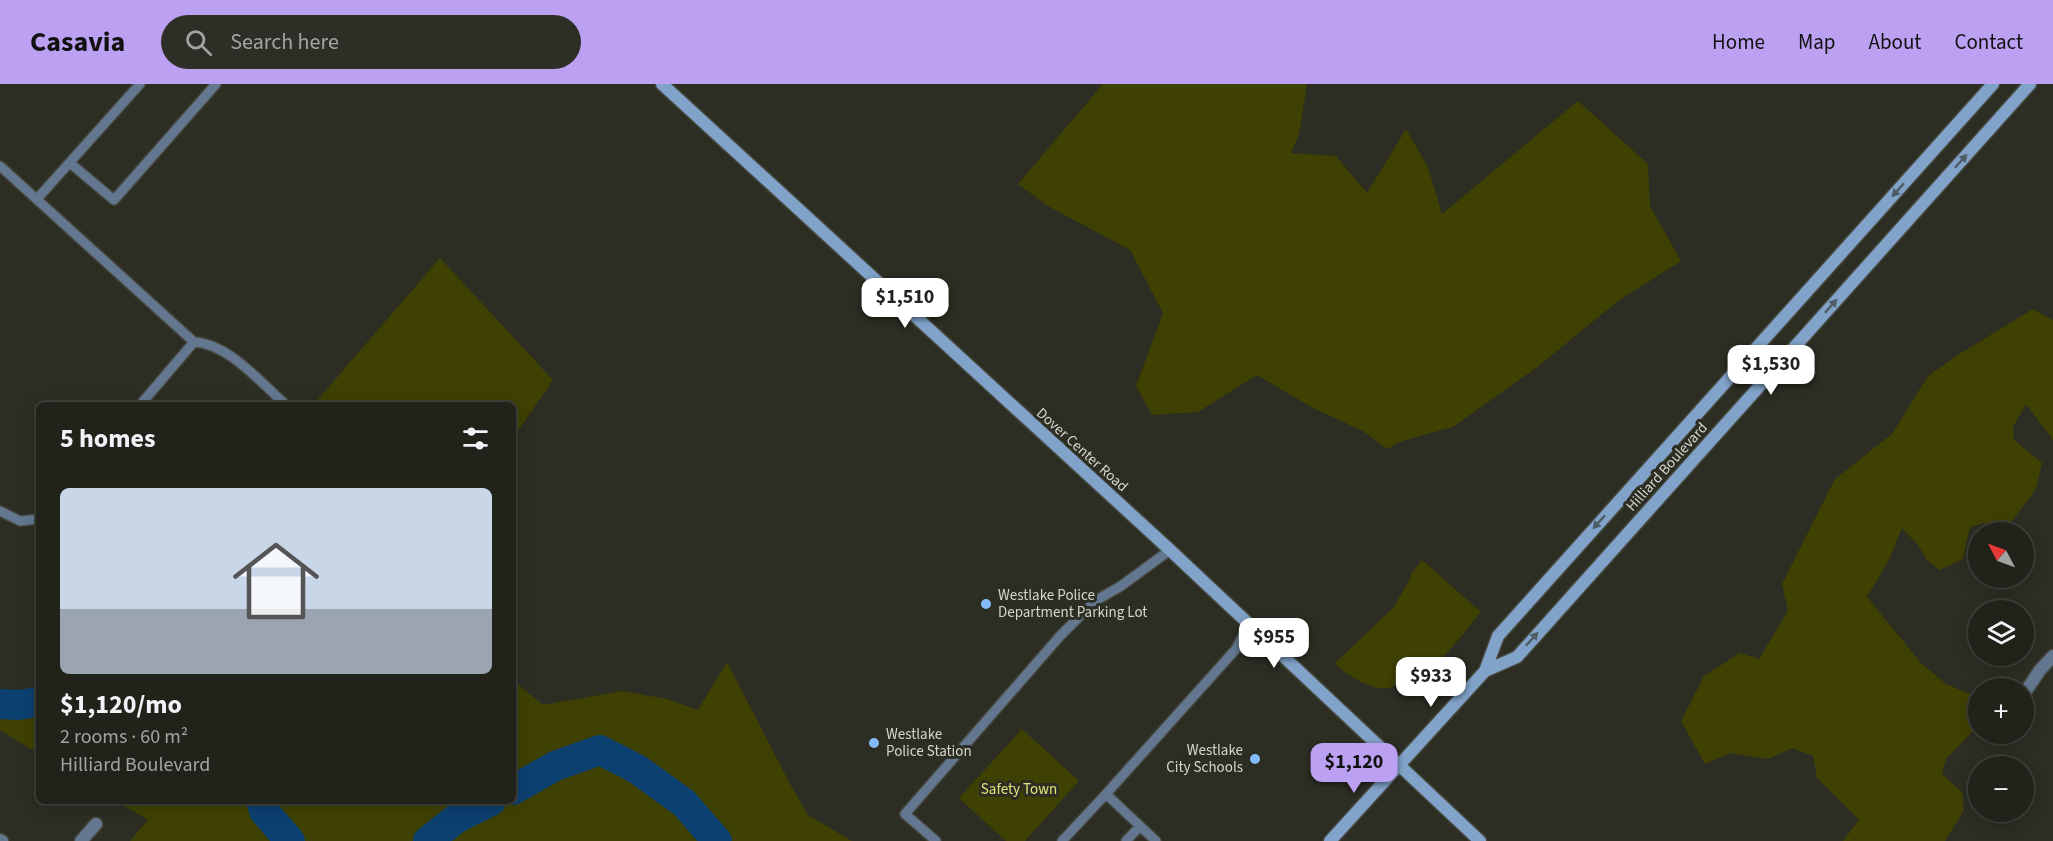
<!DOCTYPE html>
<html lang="en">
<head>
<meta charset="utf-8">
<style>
	:root { --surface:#21221a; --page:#2d2f27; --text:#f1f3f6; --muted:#a2a4a2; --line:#3e3f39; --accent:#bca0f2 }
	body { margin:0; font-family:"Source Sans 3",sans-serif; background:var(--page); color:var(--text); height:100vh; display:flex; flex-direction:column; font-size:22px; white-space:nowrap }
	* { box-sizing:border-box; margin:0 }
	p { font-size:20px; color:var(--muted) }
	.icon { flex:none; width:33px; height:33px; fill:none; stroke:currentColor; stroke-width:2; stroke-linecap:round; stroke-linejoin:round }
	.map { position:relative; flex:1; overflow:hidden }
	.panel { position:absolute; left:36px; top:318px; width:480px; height:402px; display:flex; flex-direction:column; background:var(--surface); border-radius:9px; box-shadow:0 3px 15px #0003,0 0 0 2px var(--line) }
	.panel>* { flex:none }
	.needle { width:39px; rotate:311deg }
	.controls { position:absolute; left:1968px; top:438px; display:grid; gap:12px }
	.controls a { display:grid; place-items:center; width:66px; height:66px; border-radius:50%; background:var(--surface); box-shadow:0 3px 15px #0003,0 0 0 2px var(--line); font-size:30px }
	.price { position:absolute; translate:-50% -51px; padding:0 14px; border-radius:12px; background:#fff; color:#222; font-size:20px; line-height:39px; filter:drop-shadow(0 2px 3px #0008) }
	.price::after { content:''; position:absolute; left:50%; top:36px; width:18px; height:14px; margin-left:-9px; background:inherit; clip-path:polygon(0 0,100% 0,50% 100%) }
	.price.current { background:var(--accent); color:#111 }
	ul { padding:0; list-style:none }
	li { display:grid; align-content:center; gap:12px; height:318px; padding:0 24px }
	li span { display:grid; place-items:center; height:186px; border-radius:9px; color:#555 }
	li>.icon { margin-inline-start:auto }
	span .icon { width:108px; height:108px; fill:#fffc; stroke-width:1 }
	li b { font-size:26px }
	h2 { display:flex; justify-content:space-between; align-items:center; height:72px; padding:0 24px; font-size:26px }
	header { display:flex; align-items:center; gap:36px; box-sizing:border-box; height:84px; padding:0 30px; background:var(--accent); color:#111 }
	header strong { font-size:28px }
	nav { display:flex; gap:33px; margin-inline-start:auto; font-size:21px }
	.search { width:420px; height:54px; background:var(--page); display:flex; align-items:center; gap:15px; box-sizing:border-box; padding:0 21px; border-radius:33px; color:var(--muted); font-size:22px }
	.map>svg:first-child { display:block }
</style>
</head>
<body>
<header>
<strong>Casavia</strong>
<div class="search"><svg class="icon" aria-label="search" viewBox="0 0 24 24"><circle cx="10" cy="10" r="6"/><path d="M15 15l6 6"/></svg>Search here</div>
<nav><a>Home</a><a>Map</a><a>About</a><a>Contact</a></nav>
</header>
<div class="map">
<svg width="2053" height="757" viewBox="0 0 2053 757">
	<rect width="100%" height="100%" fill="#2c2d23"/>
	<!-- green -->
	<path fill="#3f4103" d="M1103 0H1307L1299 50 1291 69 1336 72 1367 109 1406 45 1428 83 1442 130 1578 17 1648 80 1650 122 1681 177 1618 217 1536 284 1453 343 1402 357 1387 365 1363 347 1313 324 1257 291 1198 328 1152 331 1136 302 1163 229 1130 166 1048 122 1018 100Z
		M440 174 553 296 513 354V321H313Z
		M2033 225 2053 236V356L2026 320 2013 343 2014 356 2042 379 2036 405 2011 438 1997 447 1984 439 1970 443 1963 475 1940 486 1927 476 1918 461 1902 444 1889 476 1867 513 1921 579 1946 600 1975 612 1978 642 1946 675 1942 690 1962 708 1964 726 1945 757H1843L1859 736 1817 694 1813 672 1792 664 1768 675 1730 669 1705 680 1681 637 1704 592 1740 569 1759 575 1788 527 1782 500 1835 395 1892 350 1928 292 1961 269Z
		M1422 476 1481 528C1460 552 1433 596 1399 596 1396 599 1394 602 1391 603 1376 610 1345 590 1335 579L1393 524 1410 495 1411 490Z
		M727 578 789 698 808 731 852 757H130L148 736 116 717H513V596L543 621 622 607 667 615 698 626Z
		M0 609 18 621 39 618V670L0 646Z
		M1022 645 1079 697 1025 757H1006L959 714Z"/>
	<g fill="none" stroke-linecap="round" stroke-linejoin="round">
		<!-- river -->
		<path stroke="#0c4071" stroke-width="30" d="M0 620 18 621 39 618
			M513 706 555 682 600 666 637 685 684 719 717 757
			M261 717 264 727 290 757
			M428 757 457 734 491 717"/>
		<!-- lane casing -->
		<g stroke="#47483f" stroke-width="12">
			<path id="lane" d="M70 79 114 116 216 0
				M0 82 194 258C229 260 260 298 286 321
				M37 115 140 0
				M140 321 194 258
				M0 427 20 437 39 435
				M1106 710 1236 565 1249 540
				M936 757 905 730 1060 552 1095 517 1121 502 1170 466
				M1062 757 1106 710 1156 757
				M1126 757 1140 742"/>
		</g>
		<!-- street casing -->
		<g stroke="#47483f" stroke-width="15">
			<path id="street" d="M2024 610 2040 586 2053 572
				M0 756 2 757
				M81 757 96 740"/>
		</g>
		<!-- secondary casing -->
		<g stroke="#47483f" stroke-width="15">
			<path id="secondary" d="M662 0 1170 466 1480 757
				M1485 587 1517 573 2030 0
				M1330 757 1485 587 1498 552 1993 0"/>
		</g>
		<!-- lane -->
		<use href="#lane" stroke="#637890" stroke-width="9"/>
		<!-- street -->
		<use href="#street" stroke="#637890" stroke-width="12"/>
		<!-- secondary -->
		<use href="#secondary" stroke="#81a3c9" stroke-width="12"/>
	</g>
	<!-- one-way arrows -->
	<defs><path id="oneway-solid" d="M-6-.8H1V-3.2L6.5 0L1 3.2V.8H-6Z" transform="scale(1.5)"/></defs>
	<g fill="#4e5c65">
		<use href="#oneway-solid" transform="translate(1961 77) rotate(-48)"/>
		<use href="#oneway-solid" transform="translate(1898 106) rotate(132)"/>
		<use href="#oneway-solid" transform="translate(1831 222) rotate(-48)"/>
		<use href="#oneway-solid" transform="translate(1599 438) rotate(132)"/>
		<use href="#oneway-solid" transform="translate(1532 555) rotate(-48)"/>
	</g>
	<!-- markers -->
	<g fill="#84bcfb" stroke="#2c2d23" stroke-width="2">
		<circle cx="986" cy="520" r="6"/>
		<circle cx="874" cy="659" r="6"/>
		<circle cx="1255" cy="675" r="6"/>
	</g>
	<g text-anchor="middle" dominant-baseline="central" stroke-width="6" stroke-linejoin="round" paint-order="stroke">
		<!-- street labels -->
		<g font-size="15" fill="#d4d5cf" stroke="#2c2d23">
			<text transform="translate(1082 366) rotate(42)">Dover Center Road</text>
			<text transform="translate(1667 383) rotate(-48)">Hilliard Boulevard</text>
		</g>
		<!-- poi labels -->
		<g font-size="15" fill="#d4d5cf" stroke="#2c2d23" text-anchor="start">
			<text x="998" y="511">Westlake Police<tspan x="998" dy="17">Department Parking Lot</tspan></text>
			<text x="886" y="650">Westlake<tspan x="886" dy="17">Police Station</tspan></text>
			<text x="1243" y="666" text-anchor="end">Westlake<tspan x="1243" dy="17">City Schools</tspan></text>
		</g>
		<!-- park labels -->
		<g font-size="15" fill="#dee47a" stroke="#2c2d23">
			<text x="1019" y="705">Safety Town</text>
		</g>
	</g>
</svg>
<div class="controls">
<a><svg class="needle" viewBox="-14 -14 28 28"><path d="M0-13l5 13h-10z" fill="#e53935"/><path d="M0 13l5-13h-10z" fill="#a2a4a2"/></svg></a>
<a><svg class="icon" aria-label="layers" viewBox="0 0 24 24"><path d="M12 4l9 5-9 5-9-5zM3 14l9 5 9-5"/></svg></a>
<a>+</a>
<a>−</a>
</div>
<b class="price" style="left:905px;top:245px">$1,510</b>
<b class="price" style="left:1771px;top:312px">$1,530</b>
<b class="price" style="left:1274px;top:585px">$955</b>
<b class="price" style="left:1431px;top:624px">$933</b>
<b class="price current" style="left:1354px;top:710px">$1,120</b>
<section class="panel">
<h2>5 homes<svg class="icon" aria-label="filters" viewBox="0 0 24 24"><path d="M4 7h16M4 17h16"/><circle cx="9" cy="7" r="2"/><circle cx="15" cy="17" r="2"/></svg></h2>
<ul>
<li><span style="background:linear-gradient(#c9d6e8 65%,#9aa5b1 0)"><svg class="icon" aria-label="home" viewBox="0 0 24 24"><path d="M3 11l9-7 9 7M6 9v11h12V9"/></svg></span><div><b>$1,120/mo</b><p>2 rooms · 60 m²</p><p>Hilliard Boulevard</p></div></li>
</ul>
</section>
</div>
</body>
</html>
